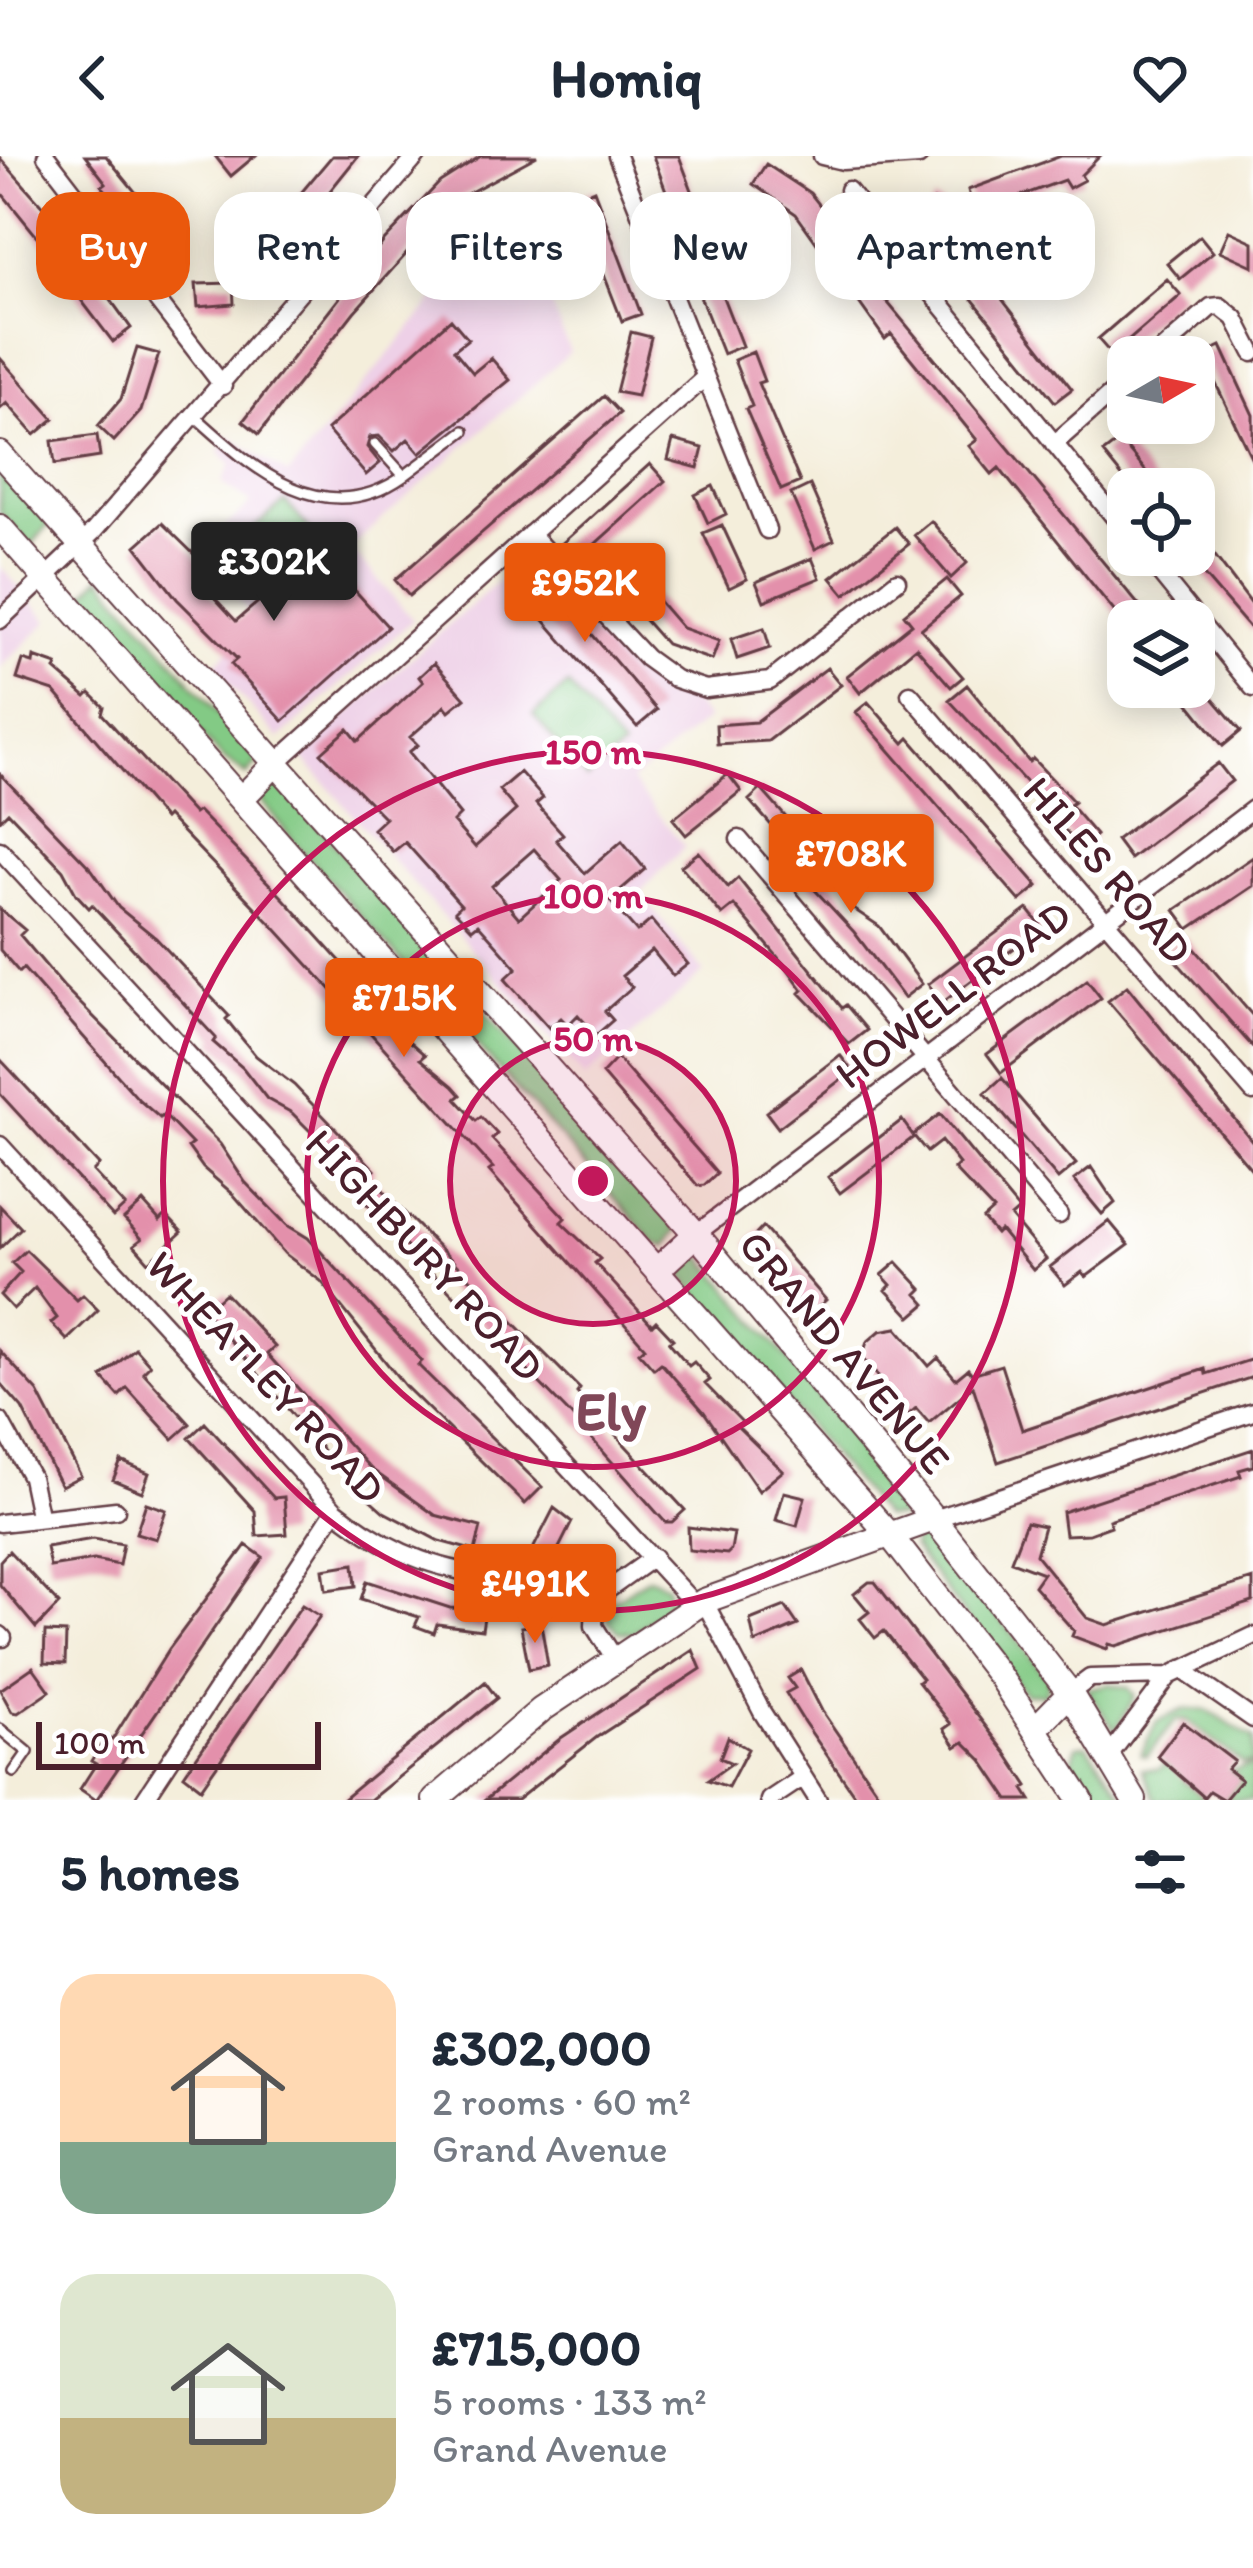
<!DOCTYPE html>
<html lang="en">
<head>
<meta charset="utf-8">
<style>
	:root { --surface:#fff; --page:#f6f6f7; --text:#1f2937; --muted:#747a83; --accent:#ea580c }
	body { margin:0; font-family:Itim,sans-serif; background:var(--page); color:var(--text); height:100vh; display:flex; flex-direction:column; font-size:45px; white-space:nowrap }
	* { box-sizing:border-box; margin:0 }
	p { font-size:39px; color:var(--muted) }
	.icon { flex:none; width:66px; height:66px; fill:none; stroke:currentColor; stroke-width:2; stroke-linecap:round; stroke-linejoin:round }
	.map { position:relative; height:1644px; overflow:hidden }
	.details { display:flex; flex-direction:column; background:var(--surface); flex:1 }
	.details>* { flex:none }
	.hud { position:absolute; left:36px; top:36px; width:1182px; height:108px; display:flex; gap:24px }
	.needle { width:78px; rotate:81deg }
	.tools { position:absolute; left:1107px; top:180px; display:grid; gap:24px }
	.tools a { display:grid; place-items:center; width:108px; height:108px; border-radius:24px; background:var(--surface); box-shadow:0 6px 30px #0003; font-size:60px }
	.scale { position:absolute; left:36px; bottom:30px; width:285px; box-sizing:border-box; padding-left:12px; border:6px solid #4a1f2b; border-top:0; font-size:33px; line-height:42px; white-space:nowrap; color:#4a1f2b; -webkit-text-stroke:9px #fff; paint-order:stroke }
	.price { position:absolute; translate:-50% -102px; padding:0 27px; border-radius:12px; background:var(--accent); color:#fff; font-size:39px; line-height:78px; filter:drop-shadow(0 3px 6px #0008) }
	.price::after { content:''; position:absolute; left:50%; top:72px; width:36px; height:27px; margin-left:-18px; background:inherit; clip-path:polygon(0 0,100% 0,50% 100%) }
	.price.active { background:#222; color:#fff }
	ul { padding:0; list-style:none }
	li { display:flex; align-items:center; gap:36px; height:300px; padding:0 60px }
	li span { display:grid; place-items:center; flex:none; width:336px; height:240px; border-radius:36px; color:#555 }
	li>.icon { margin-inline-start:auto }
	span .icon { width:144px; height:144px; fill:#fffc; stroke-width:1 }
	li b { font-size:51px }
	h2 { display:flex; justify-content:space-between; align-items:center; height:144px; padding:0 60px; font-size:51px }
	.chip { padding:0 42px; border-radius:36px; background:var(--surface); box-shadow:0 6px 30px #0003; font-size:42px; line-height:108px }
	.chip.active { background:var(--accent); color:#fff }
	header { display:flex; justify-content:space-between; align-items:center; height:156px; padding:0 60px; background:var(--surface); font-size:54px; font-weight:800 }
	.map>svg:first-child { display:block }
</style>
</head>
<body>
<header><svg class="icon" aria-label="back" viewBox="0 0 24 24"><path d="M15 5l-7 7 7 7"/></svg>Homiq<svg class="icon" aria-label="heart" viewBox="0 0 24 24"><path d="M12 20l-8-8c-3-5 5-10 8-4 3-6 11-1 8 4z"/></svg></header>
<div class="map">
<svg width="1253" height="1644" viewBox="0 0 1253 1644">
	<rect width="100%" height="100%" fill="#fff"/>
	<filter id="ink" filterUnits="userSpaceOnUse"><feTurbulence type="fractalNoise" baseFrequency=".00833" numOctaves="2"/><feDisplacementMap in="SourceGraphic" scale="24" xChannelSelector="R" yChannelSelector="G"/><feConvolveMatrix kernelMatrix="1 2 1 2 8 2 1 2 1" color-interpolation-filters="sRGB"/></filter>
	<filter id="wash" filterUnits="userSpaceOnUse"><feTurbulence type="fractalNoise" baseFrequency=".004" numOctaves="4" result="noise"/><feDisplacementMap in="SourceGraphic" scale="48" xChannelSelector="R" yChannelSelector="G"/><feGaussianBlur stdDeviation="2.7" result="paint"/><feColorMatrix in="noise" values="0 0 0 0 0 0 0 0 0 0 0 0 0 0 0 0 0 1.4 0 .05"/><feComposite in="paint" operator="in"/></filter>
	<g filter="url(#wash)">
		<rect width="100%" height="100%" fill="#f4eedb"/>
		<!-- built -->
		<path fill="#eed0e7" d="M516 64 570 196 350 392 413 464 279 583 213 510 258 466 197 396 252 347 222 327 231 308 219 296 230 280 288 319 487 81Z
			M530 397 649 523 691 544 707 563 631 625 685 691 639 737 704 816 585 922 301 600Z
			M0 410 49 465 0 512Z"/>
		<!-- green -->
		<path fill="#83ca85" stroke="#667458" stroke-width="3" d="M0 310 50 367 31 390 0 356Z
			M285 345 318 383 262 433 228 395Z
			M101 420 259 605 247 619 222 602 81 443Z
			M568 529 622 592 587 623 533 559Z
			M272 625 279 626 678 1073 667 1090 655 1087 291 682 260 643 262 632Z
			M689 1099H701L909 1348 904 1361H884L689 1128 679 1114Z
			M932 1376 1049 1524 1045 1538H1025L912 1391 916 1379Z
			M649 1421 667 1429 669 1450 633 1477 619 1476 608 1464 610 1447Z
			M1110 1528 1129 1532 1135 1541 1115 1574 1087 1533Z
			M1185 1553 1207 1554 1253 1583V1606L1243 1608 1187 1564H1176L1147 1600 1141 1598 1157 1565Z
			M1087 1589 1127 1644H1093L1072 1604 1077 1590Z
			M1166 1607 1188 1618 1184 1625 1204 1641 1201 1644H1156L1142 1613H1159Z
			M1253 1609V1644H1224L1240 1624 1230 1615Z"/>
		<g id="blocks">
			<!-- building -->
			<path fill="#e390ab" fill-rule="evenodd" d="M85 0H106L187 99 169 113 102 30 106 27Z
				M215 0H255L231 20Z
				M332 0H358L264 117 246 102Z
				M481 0H537L454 45 354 156 259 278 243 265 384 85 440 26Z
				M653 0H679L708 77 685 86Z
				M1061 0H1100L1081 19 1084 24 1069 32 1064 24 974 57 968 34Z
				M0 2 46 54 131 172 113 186 65 123 69 120 0 35Z
				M766 8 810 37 842 77 868 116 864 118 1152 465H1122L999 312 992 318 969 290 977 284 891 178 885 183 796 58 753 28Z
				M594 34 641 158 622 165 587 75 577 77 565 46Z
				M934 44 963 60 942 66 1072 233 1055 246 941 104 952 95 916 76Z
				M1229 75 1253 86V110L1220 95Z
				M1200 80 1213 96 1180 123 1167 107Z
				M710 108 742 190 723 198 690 115Z
				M1167 123 1181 139 1112 199 1098 183Z
				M233 127 234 148 198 151 196 128Z
				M451 163 468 183 454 194 473 217 491 202 510 224 420 297 408 283 394 295 379 280 370 281 367 291 380 307 366 319 327 274Z
				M631 176 651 181 637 240 616 236Z
				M1221 190 1253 259V305L1202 199Z
				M137 192 159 198 141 255 114 285 98 270 121 243Z
				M753 196 764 225 758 227 800 326 781 334 746 253 752 250 734 204Z
				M0 202 54 263 35 279 7 247 0 253Z
				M604 240 620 257 409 440 395 424Z
				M97 279 100 301 55 308 52 285Z
				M673 284 703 292 698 312 668 304Z
				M1120 284 1144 313 1159 333H1132L1103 297Z
				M650 308 665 325 574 407 559 390Z
				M810 329 834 384 815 393 791 338Z
				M713 330 726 358 708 367 695 339Z
				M931 365 967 407 951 422 914 379Z
				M162 367 209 413 197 423 236 465 286 422 292 429 311 412 317 419 330 407 388 471 283 565 231 508 237 503 177 443 136 390Z
				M722 369 747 423 729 432 703 377Z
				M895 371 909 388 845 439 831 422Z
				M1194 372 1253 450V476L1191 404Z
				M812 402 820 422 764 445 756 426Z
				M537 412 566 446 571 441 591 462 584 469 657 554 637 571 515 431Z
				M637 420 682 472 719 485 712 504 666 488 619 435Z
				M947 423 961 440 921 473 963 521 951 531 916 491 860 537 847 520 912 468 904 458Z
				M764 472 770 492 737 503 731 483Z
				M34 501 57 509 55 514 86 541 90 537 104 551 102 558 194 658 198 655 284 743 353 819 348 823 388 860 384 864 425 899 420 903 453 930 461 939 456 943 476 965 481 961 497 978 492 983 565 1062 561 1066 600 1103 595 1107 652 1169 656 1165 673 1183 669 1186 689 1210 694 1206 710 1224 705 1228 743 1267 738 1271 783 1315 759 1335 704 1256 661 1207 654 1213 639 1196 645 1191 489 1015 493 1012 276 773 167 660 164 663 54 535 17 523 23 504 33 507Z
				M434 507 465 542 449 555 445 550 410 581 418 589 409 596 460 659 453 666 475 691 516 654 499 634 520 616 543 642 536 648 563 678 556 684 585 717 622 685 645 713 609 744 637 776 651 764 688 808 673 820 652 794 622 820 632 831 605 855 613 864 596 879 578 859 568 869 561 862 549 872 505 823 517 812 478 768 472 773 455 755 461 749 405 686 393 696 373 673 385 662 321 597 348 573 358 585 423 526 419 521ZM534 693 561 724 519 762 492 730Z
				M827 512 841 529 768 585 717 588 716 569 756 566Z
				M1194 520 1241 575 1223 590 1182 539 1194 531Z
				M967 529 1029 606 1033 603 1074 646 1070 649 1096 679 1079 694 1046 648 949 544Z
				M868 546 904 587 909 582 1038 730 1020 745 856 556Z
				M1218 607 1232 625 1130 703 1116 684Z
				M0 618 92 714 119 752 156 782 229 860 226 863 256 900 294 929 375 1014 371 1019 388 1040 580 1233 577 1237 685 1354 672 1366H665L569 1257 397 1081 400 1078 359 1041 363 1037 320 985 292 957 267 943 243 912 213 886 216 882 92 749 89 752 76 738 63 714 8 656 0 664Z
				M728 618 741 635 686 679 673 663Z
				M761 633 791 667 778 677 749 644Z
				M793 676 855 754 879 770 922 828 904 842 854 776 775 691Z
				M699 696 728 731 738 722 842 852 846 849 867 874 849 888 800 837 803 834 787 812 734 749 722 759 681 710Z
				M1253 701V730L1189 773 1175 754Z
				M0 753 25 774 20 779 63 830 220 988 245 1026 287 1069 308 1082 422 1205 418 1209 542 1331 525 1348 405 1230 321 1125 285 1098 233 1038 203 1012 188 991 192 988 164 959 160 962 139 944 23 812 19 816 0 794Z
				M1028 753 1042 771 942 847 928 828Z
				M1184 780 1253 860V891L1166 794Z
				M1087 824 1101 842 1001 917 987 898Z
				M1127 830 1253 986V1015L1108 845Z
				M840 899 852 915 778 972 766 956Z
				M617 902 717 1017 704 1029 698 1030 602 918Z
				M0 903 99 1009 93 1015 125 1050 113 1061 0 938Z
				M1002 922 1076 1008 1058 1023 985 937Z
				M940 958 1019 1054 1011 1061 1046 1103 1033 1114 1000 1074 996 1078 983 1063 993 1054 954 1013 959 1008 941 985 927 996 913 979Z
				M902 964 914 981 840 1037 828 1021Z
				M1091 1011 1115 1047 1102 1058 1074 1024Z
				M143 1046 160 1065 166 1059 182 1076 149 1106 134 1089 142 1083 124 1063Z
				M0 1050 21 1072 0 1092Z
				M1109 1065 1129 1089 1086 1121 1082 1116 1065 1129 1050 1111Z
				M763 1071 826 1144 813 1156 808 1157 747 1088Z
				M26 1094 77 1144 83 1139 98 1154 67 1184 51 1167 57 1162 35 1132 13 1153 0 1139 21 1116 12 1107Z
				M897 1106 922 1133 917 1138 926 1148 911 1161 886 1134 891 1129 882 1119Z
				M225 1137 275 1191 267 1198 371 1313 435 1359 481 1371 475 1395 439 1385 384 1356 348 1324 205 1155Z
				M897 1172 929 1210 938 1202 956 1223 968 1213 972 1218 1001 1209 1022 1274 1205 1213 1206 1218 1253 1203V1221L998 1306 973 1230 929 1267 916 1252 901 1265 882 1241 890 1235 862 1201 867 1186 880 1175Z
				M135 1192 150 1209 143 1216 190 1268 173 1283 127 1232 119 1240 102 1221Z
				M0 1195 38 1236 81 1320 61 1330 22 1252 0 1227Z
				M205 1267 274 1342 284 1341 287 1378 257 1380 255 1355 189 1282Z
				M1253 1293V1310L1239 1314 1241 1320 1109 1364 1111 1370 1089 1378 1065 1379 1062 1356Z
				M121 1305 149 1317 142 1336 113 1324Z
				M784 1336 805 1341 797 1370 776 1364Z
				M146 1347 166 1354 156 1383 136 1377Z
				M554 1352 572 1366 555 1400 548 1401 533 1393Z
				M1026 1366 1044 1370 1036 1399 1087 1462 1107 1469 1253 1423V1446L1116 1490 1109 1488 1107 1493 1072 1480 1074 1475 1034 1430 1043 1417 1011 1405Z
				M688 1371 734 1377 731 1394 727 1398 689 1394Z
				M93 1383 123 1388 119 1409 94 1404 50 1411 46 1391Z
				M246 1389 263 1401 96 1644 80 1633 96 1608 91 1605 106 1581 112 1584 169 1493Z
				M9 1395 59 1448 36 1472 0 1429V1405Z
				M354 1408 356 1430 326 1434 323 1413Z
				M367 1425 450 1452 485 1454 482 1474 437 1468 434 1477 415 1470 419 1461 361 1443Z
				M869 1426H875L1007 1598 1028 1630 1024 1633 1031 1644H1009L982 1604 964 1586 956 1591 944 1573 951 1568 918 1526 922 1523 884 1475 875 1482 860 1463 869 1456 854 1438Z
				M302 1449 320 1460 201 1632 184 1619Z
				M785 1450 798 1469 755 1487 750 1464Z
				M541 1468 548 1509 529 1513 521 1471Z
				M45 1476 66 1477 65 1508 44 1507Z
				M693 1494 701 1513 597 1581 517 1644H485L561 1582Z
				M33 1511 50 1535 18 1557 12 1556 0 1534Z
				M801 1514 822 1555 883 1644H858L804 1566 786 1537 795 1532 788 1522Z
				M485 1526 497 1542 370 1644H342Z
				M1183 1566 1234 1605 1227 1613 1241 1624 1224 1644 1209 1635 1204 1641 1157 1600Z
				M728 1581 748 1593 728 1631 708 1624 732 1607 720 1602Z"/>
		</g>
	</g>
	<g filter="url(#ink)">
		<use href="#blocks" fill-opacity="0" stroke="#643e45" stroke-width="3"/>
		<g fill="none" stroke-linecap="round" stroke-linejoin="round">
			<!-- lane casing -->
			<g stroke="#643e45" stroke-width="14">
				<path id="lane" d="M196 261C254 314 325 376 404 320L375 288
					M404 320 464 275
					M0 1573 28 1596 14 1616"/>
			</g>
			<!-- street casing -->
			<g stroke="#643e45" stroke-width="21">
				<path id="street" d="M46 0 223 230
					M617 0 767 374
					M822 0 843 5 919 0
					M848 34 1128 378
					M1154 201 1211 151 1220 150 1235 162 1253 197
					M1054 288 1128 223
					M530 378 646 502 675 523 706 533 770 525 897 425
					M1145 399 1253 532
					M0 464 93 376 417 0
					M910 538 1253 936
					M276 607 702 224
					M739 683 1059 1059
					M0 694 696 1450
					M0 989 335 1354C431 1431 489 1410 595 1443
					M696 1078 1253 653
					M0 1265 31 1321 39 1359
					M934 1363 1253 1256
					M0 1367 116 1354
					M704 1445 762 1556 818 1644
					M0 1479 3 1482
					M615 1503 594 1470 595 1443 654 1401
					M1181 1513 1253 1563
					M1070 1537 1090 1522 1169 1520
					M1111 1597 1169 1520 1253 1480
					M144 1644 335 1354
					M769 1644 802 1622"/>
			</g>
			<!-- secondary casing -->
			<g stroke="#643e45" stroke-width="28">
				<path id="secondary" d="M0 298 696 1078 934 1363 1070 1537 1134 1644
					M0 371 889 1378 1000 1521 1081 1644
					M241 643 276 607
					M657 1114 696 1078
					M1036 1572 1070 1537
					M435 1644 541 1554 704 1445 934 1363"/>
			</g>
			<!-- lane -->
			<use href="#lane" stroke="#fff" stroke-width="9"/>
			<!-- street -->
			<use href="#street" stroke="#fff" stroke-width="16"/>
			<!-- secondary -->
			<use href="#secondary" stroke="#fff" stroke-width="24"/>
		</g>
	</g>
	<!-- distance rings -->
	<circle cx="593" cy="1025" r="143" fill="#c2185b" fill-opacity=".12"/>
	<g fill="none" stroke="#c2185b" stroke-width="6">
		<circle cx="593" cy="1025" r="143"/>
		<circle cx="593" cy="1025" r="286"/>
		<circle cx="593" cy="1025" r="430"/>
	</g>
	<g text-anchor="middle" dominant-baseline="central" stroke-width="10" stroke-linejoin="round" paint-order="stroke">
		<!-- street labels -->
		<g font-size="42" fill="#4a1f2b" stroke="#fff">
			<text transform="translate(1108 714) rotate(49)">HILES ROAD</text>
			<text transform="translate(953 838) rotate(-37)">HOWELL ROAD</text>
			<text transform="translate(425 1099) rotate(47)">HIGHBURY ROAD</text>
			<text transform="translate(845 1196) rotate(50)">GRAND AVENUE</text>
			<text transform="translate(266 1221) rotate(47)">WHEATLEY ROAD</text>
		</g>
		<!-- district labels -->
		<g font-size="54" font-weight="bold" fill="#804758" stroke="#fff">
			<text x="611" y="1255">Ely</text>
		</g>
	</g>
	<circle cx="593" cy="1025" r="18" fill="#c2185b" stroke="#fff" stroke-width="6"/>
	<g font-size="36" text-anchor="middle" font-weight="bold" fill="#c2185b" stroke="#fff" stroke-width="10" stroke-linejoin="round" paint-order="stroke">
		<text x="593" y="608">150 m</text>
		<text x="593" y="752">100 m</text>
		<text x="593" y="895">50 m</text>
	</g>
</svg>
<div class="tools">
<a><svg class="needle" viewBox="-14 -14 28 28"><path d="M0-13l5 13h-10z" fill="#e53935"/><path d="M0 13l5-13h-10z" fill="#747a83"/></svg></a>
<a><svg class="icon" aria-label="locate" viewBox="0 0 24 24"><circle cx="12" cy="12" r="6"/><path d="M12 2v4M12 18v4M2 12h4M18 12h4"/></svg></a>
<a><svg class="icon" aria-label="layers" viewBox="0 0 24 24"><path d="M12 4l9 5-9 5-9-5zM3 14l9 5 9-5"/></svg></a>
</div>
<div class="scale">100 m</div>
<b class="price active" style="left:274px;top:468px">£302K</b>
<b class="price" style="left:585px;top:489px">£952K</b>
<b class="price" style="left:851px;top:760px">£708K</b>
<b class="price" style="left:404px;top:904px">£715K</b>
<b class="price" style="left:535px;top:1490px">£491K</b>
<div class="hud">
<a class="chip active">Buy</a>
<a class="chip">Rent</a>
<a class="chip">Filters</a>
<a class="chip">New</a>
<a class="chip">Apartment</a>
</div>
</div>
<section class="details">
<h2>5 homes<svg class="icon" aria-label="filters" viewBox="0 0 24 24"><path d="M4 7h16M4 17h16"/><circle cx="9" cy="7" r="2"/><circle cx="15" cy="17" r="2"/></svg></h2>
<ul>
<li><span style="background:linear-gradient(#ffd9b3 70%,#7fa58c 0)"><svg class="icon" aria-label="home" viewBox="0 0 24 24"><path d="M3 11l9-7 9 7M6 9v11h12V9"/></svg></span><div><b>£302,000</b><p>2 rooms · 60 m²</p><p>Grand Avenue</p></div></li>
<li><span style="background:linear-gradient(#dfe7d0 60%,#c2b280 0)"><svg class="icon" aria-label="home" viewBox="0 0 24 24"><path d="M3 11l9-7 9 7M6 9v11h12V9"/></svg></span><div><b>£715,000</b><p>5 rooms · 133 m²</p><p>Grand Avenue</p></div></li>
</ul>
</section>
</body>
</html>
